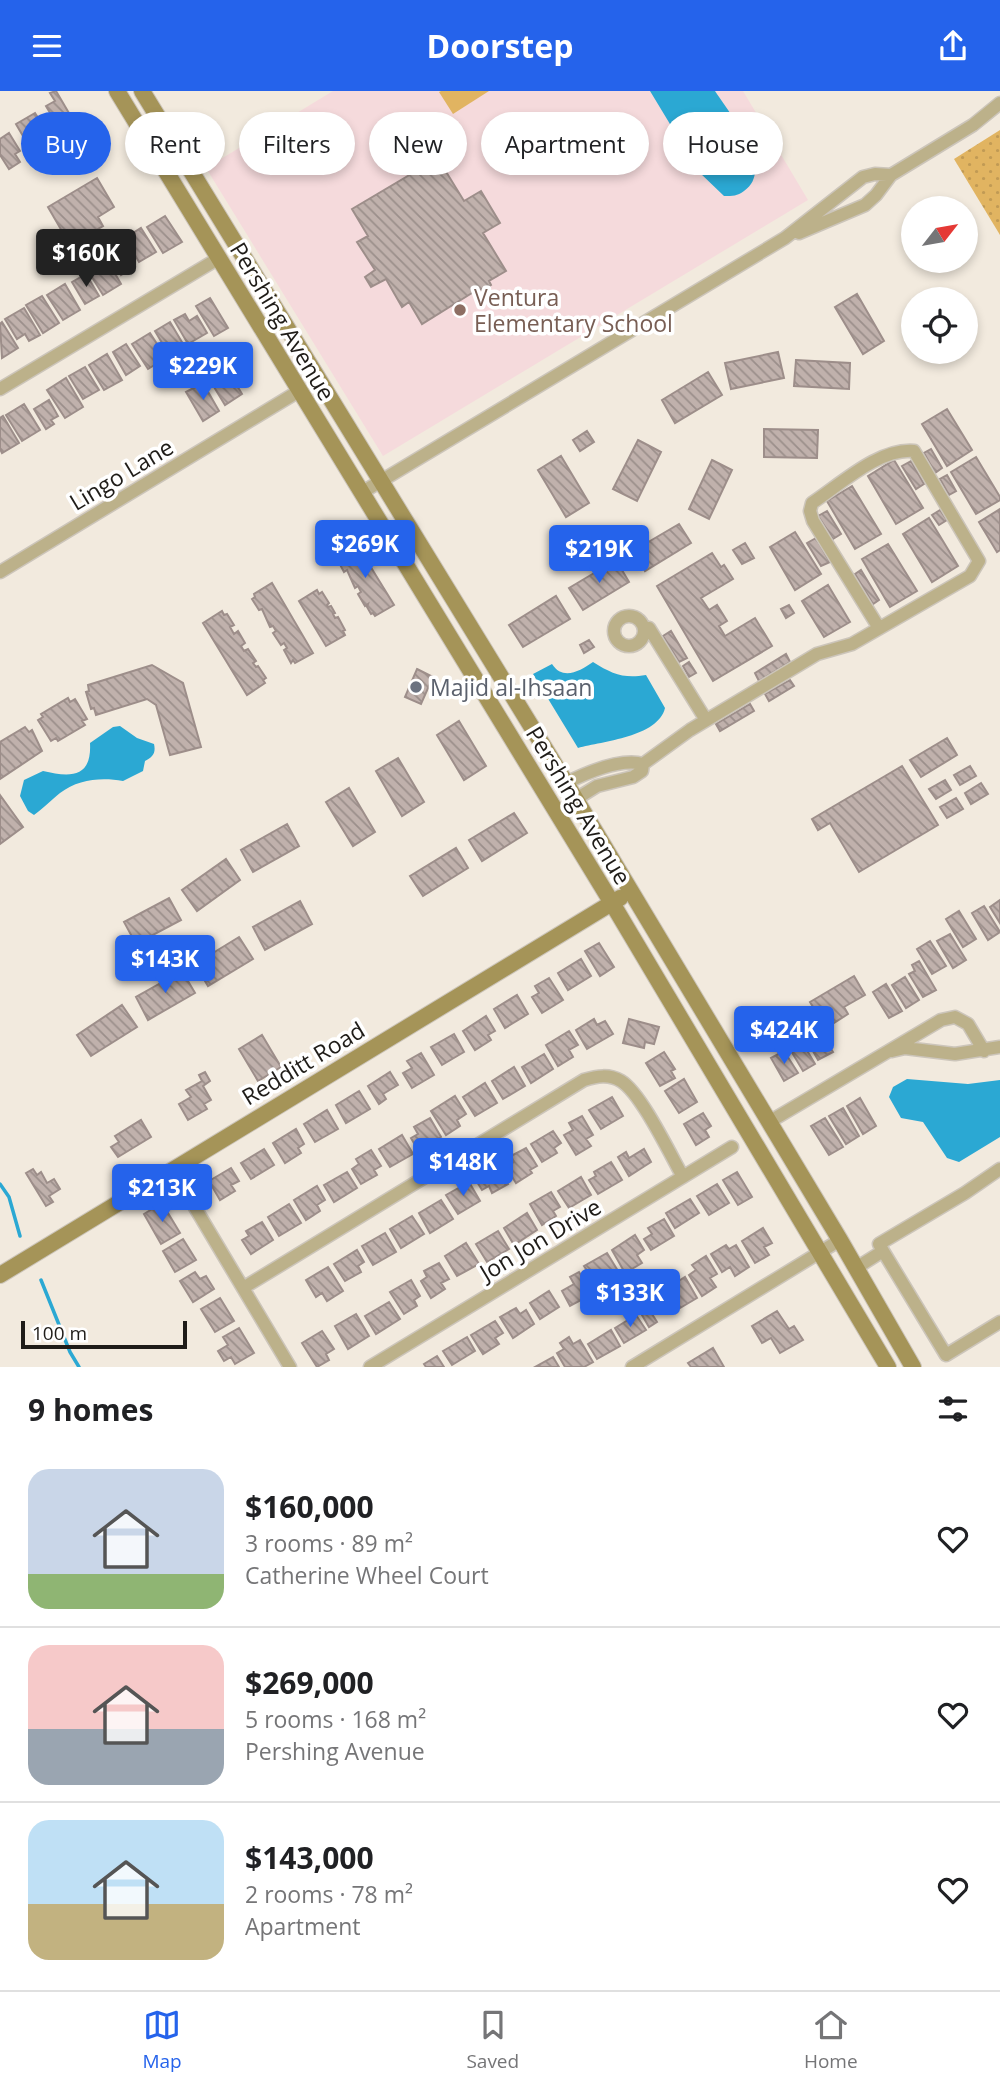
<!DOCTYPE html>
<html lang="en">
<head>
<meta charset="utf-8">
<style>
	:root { --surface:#fff; --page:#f6f6f6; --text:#202124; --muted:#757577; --line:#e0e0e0; --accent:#2563eb }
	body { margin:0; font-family:"Open Sans",sans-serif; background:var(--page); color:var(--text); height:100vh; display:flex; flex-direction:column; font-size:26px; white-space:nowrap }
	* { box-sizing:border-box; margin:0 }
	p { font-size:23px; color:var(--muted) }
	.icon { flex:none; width:38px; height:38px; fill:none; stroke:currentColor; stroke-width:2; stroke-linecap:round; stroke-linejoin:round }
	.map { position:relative; height:1276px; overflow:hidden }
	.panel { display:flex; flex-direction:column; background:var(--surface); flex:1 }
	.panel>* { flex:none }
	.hud { position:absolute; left:21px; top:21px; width:959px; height:63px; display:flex; gap:14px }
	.needle { width:46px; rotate:59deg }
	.fabs { position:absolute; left:901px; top:105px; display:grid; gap:14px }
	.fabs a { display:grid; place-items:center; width:77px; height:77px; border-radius:50%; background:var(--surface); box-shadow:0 4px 10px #0003; font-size:35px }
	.scale { position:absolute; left:21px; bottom:18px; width:166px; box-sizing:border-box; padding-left:7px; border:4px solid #1f1c18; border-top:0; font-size:19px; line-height:24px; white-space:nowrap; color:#1f1c18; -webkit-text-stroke:5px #fff; paint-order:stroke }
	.price { position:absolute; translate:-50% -60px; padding:0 16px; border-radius:7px; background:var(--accent); color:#fff; font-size:23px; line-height:46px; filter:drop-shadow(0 2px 4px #0008) }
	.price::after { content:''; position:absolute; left:50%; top:42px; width:21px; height:16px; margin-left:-10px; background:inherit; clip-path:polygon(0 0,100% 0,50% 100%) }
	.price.on { background:#222; color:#fff }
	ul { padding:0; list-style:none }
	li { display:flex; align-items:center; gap:21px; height:175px; padding:0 28px }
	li+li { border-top:2px solid var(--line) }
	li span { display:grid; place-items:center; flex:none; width:196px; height:140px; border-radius:21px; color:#555 }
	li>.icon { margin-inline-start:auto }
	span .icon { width:84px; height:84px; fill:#fffc; stroke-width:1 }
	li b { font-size:30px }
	h2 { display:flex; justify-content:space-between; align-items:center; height:84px; padding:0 28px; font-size:30px }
	.pill { padding:0 24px; border-radius:32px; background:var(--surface); box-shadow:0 4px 10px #0003; font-size:24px; line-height:63px }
	.pill.on { background:var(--accent); color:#fff }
	header { display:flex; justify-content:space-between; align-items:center; height:91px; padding:0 28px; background:var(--accent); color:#fff; font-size:32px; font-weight:700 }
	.dock { display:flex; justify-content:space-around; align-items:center; height:98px; border-top:2px solid var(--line); background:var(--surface); font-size:19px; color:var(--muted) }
	.dock a { display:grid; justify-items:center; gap:4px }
	.dock .on { color:var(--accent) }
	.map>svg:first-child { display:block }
</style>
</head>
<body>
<header><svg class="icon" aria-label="menu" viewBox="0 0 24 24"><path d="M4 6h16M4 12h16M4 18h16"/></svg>Doorstep<svg class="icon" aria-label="share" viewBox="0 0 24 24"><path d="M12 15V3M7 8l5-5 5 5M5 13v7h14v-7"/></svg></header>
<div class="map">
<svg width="1000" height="1276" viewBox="0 0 1000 1276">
	<defs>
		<pattern id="grass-dots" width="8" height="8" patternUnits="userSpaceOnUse" patternTransform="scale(1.75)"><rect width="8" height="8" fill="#e1b461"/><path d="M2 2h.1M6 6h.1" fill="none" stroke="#c19a54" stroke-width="1.8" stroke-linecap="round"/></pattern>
		<pattern id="building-back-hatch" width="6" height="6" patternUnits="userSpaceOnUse" patternTransform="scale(1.75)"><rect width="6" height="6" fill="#c0b1ac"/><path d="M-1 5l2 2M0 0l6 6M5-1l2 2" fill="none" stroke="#9b8f8b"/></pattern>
	</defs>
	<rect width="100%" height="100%" fill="#f2eade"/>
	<!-- education -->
	<path fill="#f5dadc" d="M333 0H743L808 109 383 365 206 77Z"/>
	<!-- grass -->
	<path fill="url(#grass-dots)" d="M1000 39V144L954 68Z"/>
	<!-- park -->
	<path fill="#e1b461" d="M441 0H489L453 23 439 1Z"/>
	<!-- water -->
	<path fill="#2ba8d3" d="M650 0H715C730 23 776 78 744 100 737 105 733 105 724 105L699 81Z
		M593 571C612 583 624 588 646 584L665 617C658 646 603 650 578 657L533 583 552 573C563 590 580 580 593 571Z
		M120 635 137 647 154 653C156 662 153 666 145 670L143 680 123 690C102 686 78 688 60 702 51 709 44 717 34 724L28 720 20 705 24 689 43 680C69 686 92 688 90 652L113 636Z
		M907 988 968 993 1000 989V1046L959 1071 947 1067 923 1031 901 1027 889 1006 893 996Z"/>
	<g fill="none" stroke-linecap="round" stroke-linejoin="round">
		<!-- stream -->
		<path stroke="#2ba8d3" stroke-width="3.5" d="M0 1093 9 1106 20 1145
			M41 1189 70 1261 79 1276"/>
	</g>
	<!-- building -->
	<path fill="url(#building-back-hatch)" stroke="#9d8e8a" stroke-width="2" d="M56 0 73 29 67 33 71 40 64 45 46 15 55 10 50 2Z
		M35 22 42 33 23 45 16 33Z
		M9 42 20 60 15 63 20 71 9 78 0 64V48Z
		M429 53 464 110 481 100 500 132 483 142 506 180 489 190 491 194 482 200 480 197 422 233 409 211 402 216 386 188 371 196 365 186 375 179 357 151 368 145 352 118 411 83 408 80 422 72 416 61Z
		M97 87 114 116 98 126 103 135 70 154 48 116Z
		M165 125 182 151 163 162 147 136Z
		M141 137 156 161 139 171 125 147Z
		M119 148 135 175 121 184 105 156Z
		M106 167 121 193 103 204 87 178Z
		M86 183 99 205 85 213 72 191Z
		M65 193 80 219 63 229 47 204Z
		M857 203 884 250 863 263 835 216Z
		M42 205 59 232 43 242 26 214Z
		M210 207 228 237 214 245 196 215Z
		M24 217 40 244 29 250 25 243 17 248 5 228Z
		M185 223 189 230 197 225 207 242 188 253 174 229Z
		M2 231 18 257 2 267 0 233Z
		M170 231 186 258 171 267 155 240Z
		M150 242 166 267 148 278 132 253Z
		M126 253 140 275 126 284 113 261Z
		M778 261 784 287 731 298 725 272Z
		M107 263 122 289 104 299 89 274Z
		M796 269 850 272 849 298 794 295Z
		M225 275 242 303 225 314 208 286Z
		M85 276 99 299 83 308 69 285Z
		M708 281 722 304 675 332 662 309Z
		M66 287 83 316 65 327 47 299Z
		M203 292 219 320 203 330 186 301Z
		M49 309 58 325 51 329 54 333 46 338 34 318Z
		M24 313 40 339 22 350 6 324Z
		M947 318 972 359 947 375 922 333Z
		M3 325 19 352 2 362 0 358V327Z
		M764 338 818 339 817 367 764 366Z
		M587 340 594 351 580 360 573 349Z
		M638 349 661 361 637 410 613 398Z
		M931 358 942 377 935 382 924 362Z
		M561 365 589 412 566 426 538 379Z
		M976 366 1000 406V409L976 423 951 381Z
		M712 369 732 379 709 428 689 418Z
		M894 369 923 417 896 433 868 385Z
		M911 370 924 393 916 398 902 375Z
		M947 384 956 400 949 404 940 388Z
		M852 395 881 443 855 458 827 410Z
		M1000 418V459L997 461 979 431Z
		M940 419 947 429 939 434 932 424Z
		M827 420 841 443 833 448 818 425Z
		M929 427 958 475 932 491 903 443Z
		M679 433 691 452 645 480 633 460Z
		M795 441 821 483 795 499 770 456Z
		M816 447 830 471 821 475 807 452Z
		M356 452 394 514 375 525 373 522 371 523 367 516 368 513 365 515 358 503 361 501 358 495 355 497 347 479 344 481 337 468 339 466 337 463Z
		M745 452 754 467 742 473 733 459Z
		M888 453 917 500 890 516 862 468Z
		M712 462 721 476 724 474 733 488 701 507 709 519 717 514 727 530 719 535 725 545 755 527 772 555 713 590 657 495Z
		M616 469 629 491 583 519 569 497Z
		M861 479 879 509 873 513 855 483Z
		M272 492 313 562 295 572 293 569 291 572 284 559 287 557 284 552 281 554 273 542 276 540 273 535 270 536 262 518 259 519 252 508 255 506 254 503Z
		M828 494 850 531 824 546 802 510Z
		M317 499 319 503 322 501 329 512 327 514 328 516 331 515 335 522 333 523 335 527 338 526 345 539 343 540 345 544 326 555 299 510Z
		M556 505 570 528 523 556 509 534Z
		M789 514 794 522 786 527 781 518Z
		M222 520 224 524 227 523 234 534 230 536 234 543 238 540 245 552 241 555 244 560 248 558 256 570 253 572 256 576 258 575 266 587 263 589 265 592 247 604 203 532Z
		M671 540 687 567 679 571 663 545Z
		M589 549 594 556 584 562 580 554Z
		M786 563 790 571 759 590 755 582Z
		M689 571 696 582 689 586 683 575Z
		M152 574 183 592 201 656 170 664 156 614 147 608 96 624 94 617 91 618 86 601 89 600 88 594Z
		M417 578 433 586 421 613 405 606Z
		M790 589 794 595 769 610 765 603Z
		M68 607 70 611 75 608 87 628 82 630 85 634 58 650 56 647 51 650 38 629 43 626 41 623Z
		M750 613 754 620 720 640 716 633Z
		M459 630 486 675 464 689 437 644Z
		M25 636 29 641 32 639 42 660 0 688V651Z
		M947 647 957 664 921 686 910 669Z
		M398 667 424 711 402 725 376 680Z
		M902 675 938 734 859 781 830 732 818 739 812 728Z
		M970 675 976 685 960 694 954 684Z
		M945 689 951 699 936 708 929 698Z
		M981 692 988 703 971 713 965 702Z
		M349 697 375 741 353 755 326 711Z
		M0 704 23 736 0 753Z
		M956 707 963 718 947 727 940 716Z
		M514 722 527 742 482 770 469 749Z
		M287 733 299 755 253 781 241 759Z
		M456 757 468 777 423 805 410 785Z
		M226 768 240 789 197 820 182 799Z
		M169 807 181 829 136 853 124 831Z
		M1000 809V832L990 816Z
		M300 810 312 833 265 859 253 836Z
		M984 815 1000 841 988 849 972 822Z
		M959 820 976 848 963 856 946 828Z
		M950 843 966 869 953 877 937 850Z
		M239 846 253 868 208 895 195 873Z
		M930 850 946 875 932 883 917 858Z
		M599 852 614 876 600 885 585 860Z
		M581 868 591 885 568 899 558 882Z
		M919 870 936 899 923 906 909 883 915 880 912 874Z
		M182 880 195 902 148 929 136 906Z
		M854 885 865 904 844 916 848 923 826 937 810 911Z
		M905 886 919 909 906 917 892 894Z
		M549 887 563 909 542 922 532 906 539 902 535 895Z
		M886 893 902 920 889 927 873 901Z
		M517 904 528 923 505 937 494 918Z
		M122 914 137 936 91 965 77 944Z
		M486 925 495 940 488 944 491 949 475 959 463 940Z
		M594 928 597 934 605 930 613 943 587 958 576 939Z
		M629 928 659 936 654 953 645 951 644 957 623 952Z
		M819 938 833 961 818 969 805 946Z
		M569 940 578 954 569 959 573 966 558 975 546 954Z
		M454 943 464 961 442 974 431 956Z
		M262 944 281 976 258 990 239 958Z
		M799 946 815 973 803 980 787 953Z
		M784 960 798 982 784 990 771 967Z
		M664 961 675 978 671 980 675 987 660 995 646 972Z
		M421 962 434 984 412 997 403 982 412 977 407 970Z
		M544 963 553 978 531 992 522 976Z
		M514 976 525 995 503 1008 492 990Z
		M205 981 210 990 203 995 211 1009 204 1013 207 1018 188 1029 179 1013 191 1006 186 999 202 990 199 984Z
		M390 981 398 994 383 1003 386 1008 379 1013 368 995Z
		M684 988 697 1011 679 1022 665 1000Z
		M485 992 497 1012 475 1025 463 1006Z
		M359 1000 370 1018 346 1032 336 1014Z
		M455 1005 466 1023 457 1029 460 1035 446 1044 431 1020Z
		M612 1006 623 1025 601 1038 589 1019Z
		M860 1007 876 1035 863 1043 847 1015Z
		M843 1017 859 1045 846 1053 829 1025Z
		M327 1019 338 1038 315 1051 304 1033Z
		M703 1022 711 1035 705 1039 709 1046 696 1054 684 1033Z
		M582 1025 593 1044 586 1048 591 1055 576 1064 564 1044 573 1039 569 1032Z
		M430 1027 441 1046 418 1059 411 1047 418 1043 414 1036Z
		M825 1027 843 1056 829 1064 811 1035Z
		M141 1029 151 1046 118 1066 111 1056 119 1051 115 1045Z
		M296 1038 304 1053 298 1057 301 1062 285 1072 273 1052Z
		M553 1040 561 1052 554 1057 557 1062 542 1071 531 1053Z
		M402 1044 413 1063 390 1076 379 1058Z
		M526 1057 537 1075 530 1079 532 1082 516 1092 506 1076 514 1071 511 1065Z
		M264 1058 274 1074 251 1088 241 1072Z
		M644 1058 651 1071 629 1085 618 1066 626 1061 629 1067Z
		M371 1059 381 1075 374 1079 377 1084 361 1093 352 1078 359 1073 356 1068Z
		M611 1071 622 1089 598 1103 589 1089 596 1085 594 1081Z
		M496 1072 508 1093 492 1102 489 1095 482 1099 474 1086Z
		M231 1077 239 1090 231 1094 235 1100 220 1109 209 1090Z
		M33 1078 37 1084 41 1081 47 1092 54 1088 60 1098 49 1105 53 1111 46 1115 26 1082Z
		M347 1081 357 1097 334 1111 324 1094Z
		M737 1081 752 1106 738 1114 723 1089Z
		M581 1086 591 1104 569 1117 558 1100Z
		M469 1091 480 1110 458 1123 446 1104Z
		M717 1093 729 1112 709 1124 697 1105Z
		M317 1095 325 1109 317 1114 320 1120 306 1129 294 1109Z
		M551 1101 560 1116 553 1120 556 1125 542 1134 530 1113Z
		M690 1108 699 1122 675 1137 666 1122Z
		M441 1109 453 1128 430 1142 419 1122Z
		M162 1112 180 1142 161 1153 144 1123Z
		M289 1113 301 1132 279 1145 268 1126Z
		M527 1122 537 1139 514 1154 504 1137Z
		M412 1125 424 1143 401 1157 390 1138Z
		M664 1128 674 1145 651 1159 644 1148 652 1143 648 1137Z
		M262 1131 273 1149 251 1163 242 1149 249 1145 246 1140Z
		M763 1137 772 1152 764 1156 769 1164 755 1172 742 1150Z
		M498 1140 509 1158 487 1171 476 1153Z
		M385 1142 396 1161 373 1174 362 1155Z
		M635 1144 644 1159 637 1164 642 1172 625 1182 612 1159Z
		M183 1148 196 1169 175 1181 163 1160Z
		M466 1152 479 1173 457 1185 445 1165Z
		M726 1154 729 1158 736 1154 749 1176 735 1185 730 1176 722 1181 711 1163Z
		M357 1159 364 1171 358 1175 361 1181 345 1190 334 1173Z
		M607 1162 618 1180 596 1193 584 1175Z
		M706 1165 717 1183 710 1187 716 1196 702 1205 689 1184 696 1179 692 1174Z
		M439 1172 449 1188 441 1192 445 1198 431 1207 421 1190 427 1186 424 1180Z
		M328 1176 343 1200 327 1210 322 1202 316 1206 306 1189Z
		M195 1181 200 1188 206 1185 214 1198 193 1211 180 1190Z
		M579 1181 592 1203 570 1215 562 1200 574 1193 570 1186Z
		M685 1186 697 1207 675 1220 663 1200Z
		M411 1189 420 1205 414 1209 417 1215 404 1223 390 1201Z
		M654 1195 666 1215 652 1223 657 1231 649 1236 632 1207Z
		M549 1200 559 1216 540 1228 530 1212Z
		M220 1207 234 1230 215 1241 201 1218Z
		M389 1211 400 1228 376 1243 365 1225Z
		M516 1217 520 1223 526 1219 534 1233 513 1247 500 1226Z
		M777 1220 789 1238 794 1235 803 1249 780 1262 771 1247 762 1252 752 1235Z
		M356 1223 369 1245 348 1258 335 1235Z
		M636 1224 646 1239 624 1252 615 1237Z
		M495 1230 503 1242 495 1247 499 1253 483 1263 471 1244Z
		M239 1237 254 1262 235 1273 231 1266 224 1270 218 1260 228 1254 223 1246Z
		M611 1239 620 1255 597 1268 588 1253Z
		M322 1240 334 1258 326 1263 329 1269 317 1276 302 1252Z
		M467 1246 475 1260 452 1274 443 1260Z
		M569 1246 573 1253 580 1249 593 1271 584 1276H565L557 1262 564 1258 560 1252Z
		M713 1257 724 1276H691L688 1272Z
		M437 1265 444 1276H426L424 1273Z
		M553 1266 559 1276H535Z"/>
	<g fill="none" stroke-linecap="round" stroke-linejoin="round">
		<!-- street casing -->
		<g stroke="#ccc5ba" stroke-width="15">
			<path id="street" d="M799 142 865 114 876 104 891 84 973 34 1000 12
				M0 298 219 167
				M361 402 785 147 863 86 875 83 891 84
				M0 481 299 300
				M614 540a15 15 0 1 1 30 0a15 15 0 1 1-30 0Z
				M645 540 649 537 706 629
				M566 692C586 682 621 667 643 673
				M576 708 597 695 633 686 642 680 643 673 690 639 817 563 852 553 970 485 979 470 914 360C879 357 841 393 812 412L810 420 813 430 879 537
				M892 960 905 957 955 963 1000 956
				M769 1031 941 929 955 926 968 933 984 960
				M172 1078 290 1276
				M883 1160 879 1153 965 1102 1000 1078
				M856 1177 883 1160 946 1264 1000 1231
				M243 1197 584 989C597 985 609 983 621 990 641 1002 670 1063 683 1086
				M370 1276 732 1056
				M632 1276 840 1149"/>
		</g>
		<!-- secondary casing -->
		<g stroke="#ccc5ba" stroke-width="18">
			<path id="secondary" d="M117 0 612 812 888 1276
				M142 0 566 692 840 1149 913 1276
				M0 1184 620 807"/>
		</g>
		<!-- street -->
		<use href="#street" stroke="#bcb18a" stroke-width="12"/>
		<!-- secondary -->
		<use href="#secondary" stroke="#a59458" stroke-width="16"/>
	</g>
	<!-- markers -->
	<circle fill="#8d6e63" stroke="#fff" stroke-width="2.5" cx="460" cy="219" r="7"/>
	<circle fill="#6b7280" stroke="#fff" stroke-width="2.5" cx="416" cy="596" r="7"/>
	<g text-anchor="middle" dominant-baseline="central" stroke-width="7" stroke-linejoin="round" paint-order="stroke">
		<!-- education labels -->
		<g font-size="23" fill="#785e54" stroke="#fff" text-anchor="start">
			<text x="474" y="206">Ventura<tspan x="474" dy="26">Elementary School</tspan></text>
		</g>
		<!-- street labels -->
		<g font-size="23" fill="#1f1c18" stroke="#fff">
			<text transform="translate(283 230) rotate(59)">Pershing Avenue</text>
			<text transform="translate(121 383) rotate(-31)">Lingo Lane</text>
			<text transform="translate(579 714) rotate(59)">Pershing Avenue</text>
			<text transform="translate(303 972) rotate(-31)">Redditt Road</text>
			<text transform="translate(540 1148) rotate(-31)">Jon Jon Drive</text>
		</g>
		<!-- worship labels -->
		<g font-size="23" fill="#5b616d" stroke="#fff" text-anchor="start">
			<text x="430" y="596">Majid al-Ihsaan</text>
		</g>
	</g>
</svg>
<div class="fabs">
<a><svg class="needle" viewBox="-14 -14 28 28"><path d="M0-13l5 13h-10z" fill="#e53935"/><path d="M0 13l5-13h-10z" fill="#757577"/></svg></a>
<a><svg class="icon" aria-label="locate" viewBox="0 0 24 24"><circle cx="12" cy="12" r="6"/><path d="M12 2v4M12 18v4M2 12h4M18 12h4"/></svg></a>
</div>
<div class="scale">100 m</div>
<b class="price on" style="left:86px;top:198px">$160K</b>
<b class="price" style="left:203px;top:311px">$229K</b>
<b class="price" style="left:365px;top:489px">$269K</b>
<b class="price" style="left:599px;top:494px">$219K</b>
<b class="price" style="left:165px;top:904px">$143K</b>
<b class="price" style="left:784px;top:975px">$424K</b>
<b class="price" style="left:463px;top:1107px">$148K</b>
<b class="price" style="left:162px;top:1133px">$213K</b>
<b class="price" style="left:630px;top:1238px">$133K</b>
<div class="hud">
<a class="pill on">Buy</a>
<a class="pill">Rent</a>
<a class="pill">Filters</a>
<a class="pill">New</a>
<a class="pill">Apartment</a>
<a class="pill">House</a>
</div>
</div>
<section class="panel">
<h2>9 homes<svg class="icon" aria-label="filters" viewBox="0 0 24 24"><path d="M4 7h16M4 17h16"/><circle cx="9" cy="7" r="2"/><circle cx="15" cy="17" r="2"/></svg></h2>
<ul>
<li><span style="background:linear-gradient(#c9d6e8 75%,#8fb573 0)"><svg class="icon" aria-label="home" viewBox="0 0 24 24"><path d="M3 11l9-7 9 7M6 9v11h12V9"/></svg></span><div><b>$160,000</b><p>3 rooms · 89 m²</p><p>Catherine Wheel Court</p></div><svg class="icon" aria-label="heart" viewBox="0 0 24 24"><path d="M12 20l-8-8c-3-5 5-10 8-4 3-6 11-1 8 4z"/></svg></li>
<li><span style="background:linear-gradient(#f6c9c9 60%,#9aa5b1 0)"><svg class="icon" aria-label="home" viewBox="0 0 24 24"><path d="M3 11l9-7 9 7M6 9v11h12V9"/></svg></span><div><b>$269,000</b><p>5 rooms · 168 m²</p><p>Pershing Avenue</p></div><svg class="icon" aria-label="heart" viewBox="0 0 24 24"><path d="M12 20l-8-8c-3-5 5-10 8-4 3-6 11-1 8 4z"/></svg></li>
<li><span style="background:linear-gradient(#bfe0f5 60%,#c2b280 0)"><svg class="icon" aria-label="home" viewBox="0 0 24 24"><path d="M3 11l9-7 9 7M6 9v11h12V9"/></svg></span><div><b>$143,000</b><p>2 rooms · 78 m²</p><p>Apartment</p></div><svg class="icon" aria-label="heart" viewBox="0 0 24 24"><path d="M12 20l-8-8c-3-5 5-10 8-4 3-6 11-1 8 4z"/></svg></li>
</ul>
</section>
<nav class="dock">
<a class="on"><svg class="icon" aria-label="map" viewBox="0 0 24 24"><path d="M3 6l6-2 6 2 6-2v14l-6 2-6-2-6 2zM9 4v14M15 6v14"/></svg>Map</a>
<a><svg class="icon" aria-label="saved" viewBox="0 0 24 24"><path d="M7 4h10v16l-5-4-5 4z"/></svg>Saved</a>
<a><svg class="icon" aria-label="home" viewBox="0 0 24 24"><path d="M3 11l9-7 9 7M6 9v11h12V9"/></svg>Home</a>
</nav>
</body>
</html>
